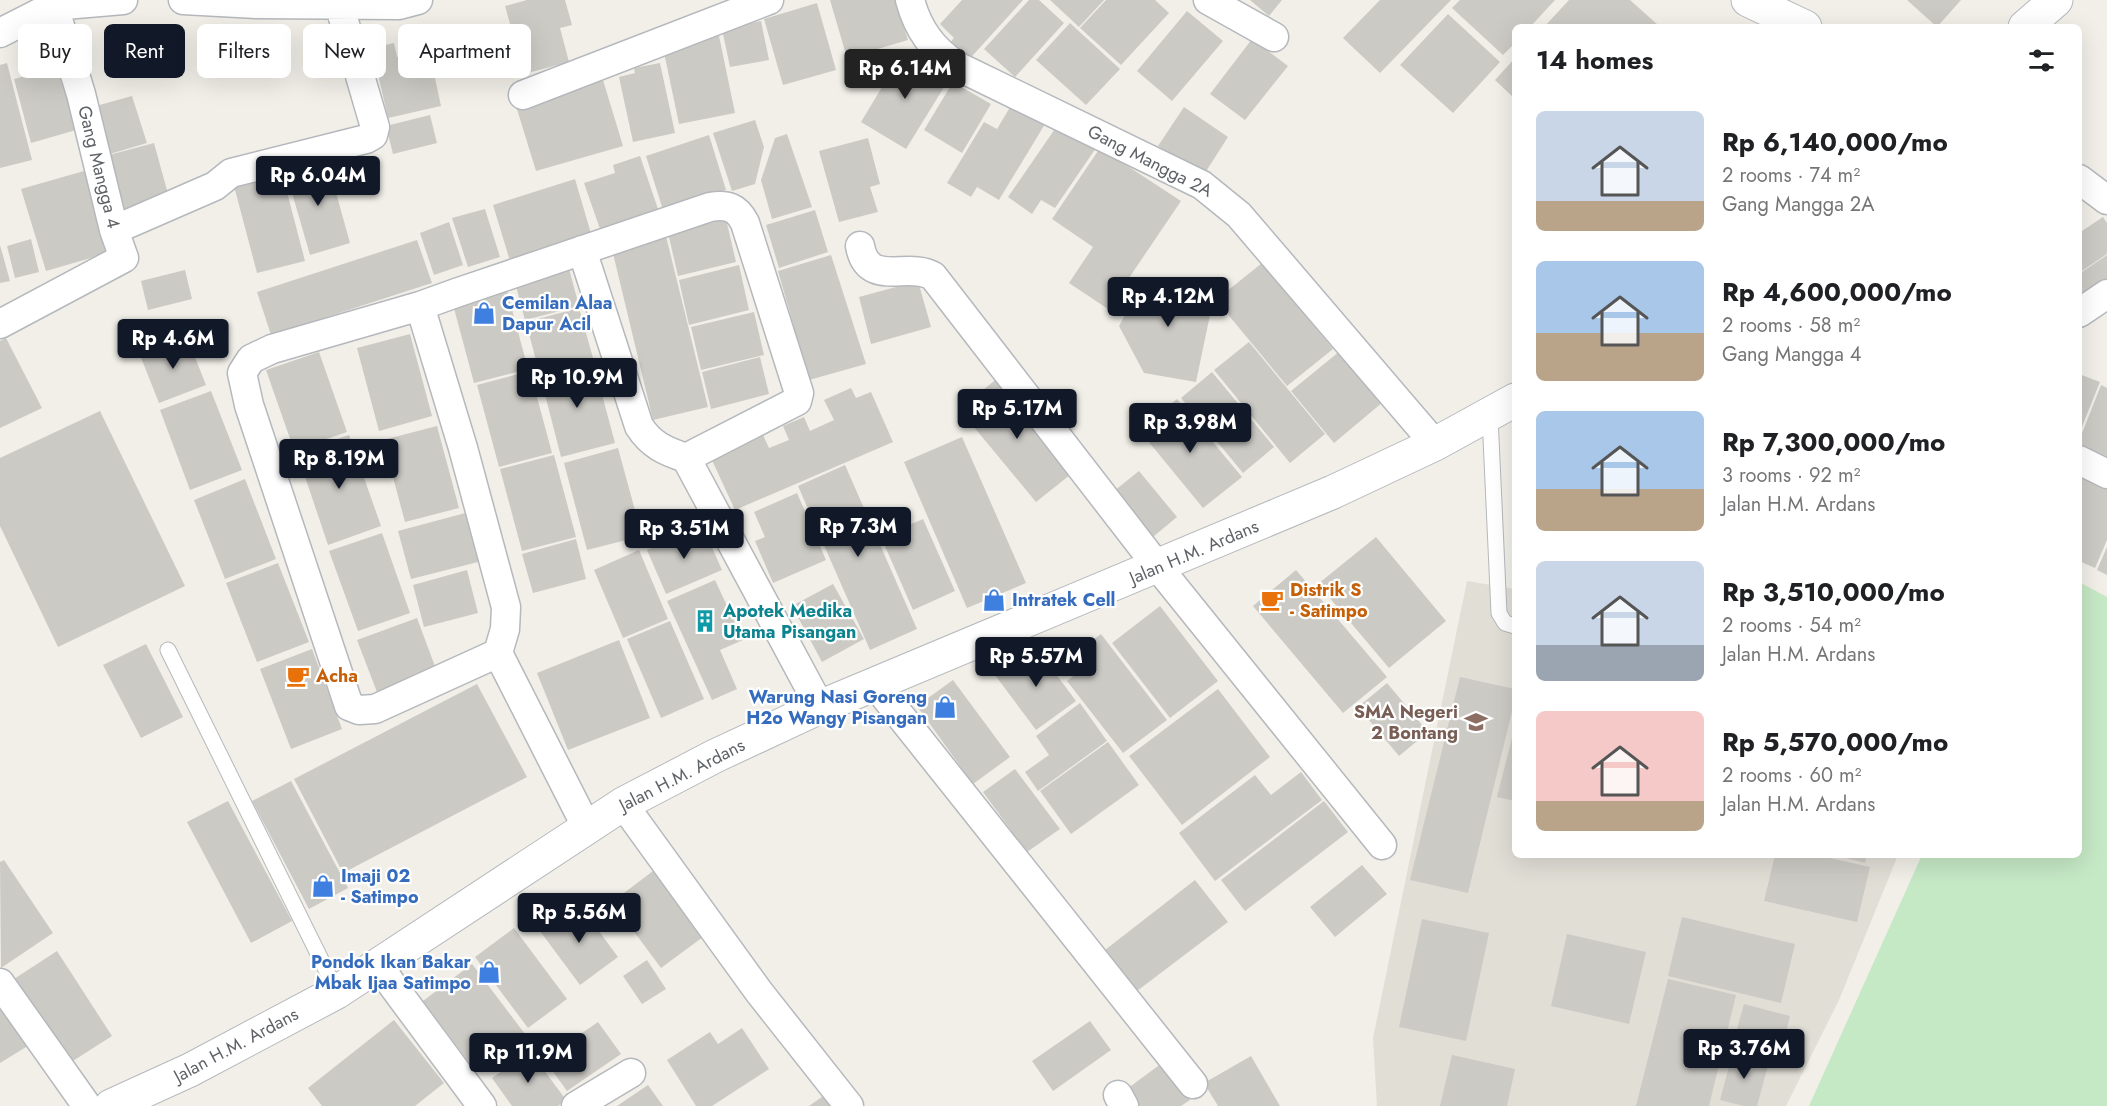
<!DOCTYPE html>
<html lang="en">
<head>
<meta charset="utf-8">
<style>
	:root { --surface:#fff; --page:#f6f6f6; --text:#202124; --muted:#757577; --accent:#111827 }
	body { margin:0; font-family:Jost,sans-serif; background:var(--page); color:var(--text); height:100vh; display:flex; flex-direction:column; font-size:22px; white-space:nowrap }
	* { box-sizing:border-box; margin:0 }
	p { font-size:20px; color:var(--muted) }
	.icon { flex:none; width:33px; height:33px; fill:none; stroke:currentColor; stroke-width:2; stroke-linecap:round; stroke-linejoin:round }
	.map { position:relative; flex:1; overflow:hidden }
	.drawer { position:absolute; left:1512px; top:24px; width:570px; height:834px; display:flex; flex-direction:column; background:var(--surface); border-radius:9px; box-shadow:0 6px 24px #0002 }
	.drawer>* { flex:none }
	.guide { position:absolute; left:18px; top:24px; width:570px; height:54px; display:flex; gap:12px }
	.price { position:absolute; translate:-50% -51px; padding:0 14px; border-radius:6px; background:var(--accent); color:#fff; font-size:20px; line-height:39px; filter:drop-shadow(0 2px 3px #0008) }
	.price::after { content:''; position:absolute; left:50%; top:36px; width:18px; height:14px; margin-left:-9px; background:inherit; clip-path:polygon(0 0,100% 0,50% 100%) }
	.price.on { background:#222; color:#fff }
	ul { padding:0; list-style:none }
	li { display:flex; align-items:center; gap:18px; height:150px; padding:0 24px }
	li span { display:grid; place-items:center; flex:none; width:168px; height:120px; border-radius:9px; color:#555 }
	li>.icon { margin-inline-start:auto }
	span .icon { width:72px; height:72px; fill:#fffc; stroke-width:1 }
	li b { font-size:26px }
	h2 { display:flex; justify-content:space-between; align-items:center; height:72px; padding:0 24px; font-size:26px }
	.chip { padding:0 21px; border-radius:9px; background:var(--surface); box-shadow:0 6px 24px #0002; font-size:21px; line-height:54px }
	.chip.on { background:var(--accent); color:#fff }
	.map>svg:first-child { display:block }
</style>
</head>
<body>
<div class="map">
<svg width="2107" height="1106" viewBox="0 0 2107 1106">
	<rect width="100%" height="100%" fill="#f1efe8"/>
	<!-- education -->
	<path fill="#e1ded6" d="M1467 581 1515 589V855H1898L1839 1000 1786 1106H1377L1373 1038Z"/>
	<!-- green -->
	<path fill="#c5e8c5" d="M2079 582 2107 597V1106H1809L1922 855H2079Z"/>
	<!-- building -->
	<path fill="#cccac5" d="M527 0H565L572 25 560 28 569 62 524 74 505 6Z
		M830 0H896L908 40 847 58Z
		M962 0H1023L965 64 947 46 954 38 940 24Z
		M1029 0H1039L1064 23 1015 77 984 49Z
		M1050 0H1104L1079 27Z
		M1106 0H1155L1169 13 1121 65 1080 28Z
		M1250 0H1282L1269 16Z
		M1380 0H1451L1380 73 1343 38Z
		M1460 0H1555L1530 27H1515V43L1503 55 1452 8Z
		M1569 0H1630L1658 25 1544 27Z
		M1907 0H1961L1937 27Z
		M817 3 836 70 783 85 764 19Z
		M1187 11 1223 41 1172 101 1137 71Z
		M1448 14 1500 62 1453 113 1400 65Z
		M761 21 769 60 730 67 722 29Z
		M1070 23 1120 69 1086 105 1036 60Z
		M718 31 735 113 679 124 662 43Z
		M1252 39 1288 66 1245 120 1210 94Z
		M394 43 397 57 429 50 441 106 388 118 372 48Z
		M903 52 949 79 906 149 861 122Z
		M1515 58V99L1495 80Z
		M7 63 32 160 0 168V65Z
		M660 63 675 133 633 142 619 77 635 73 634 68Z
		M66 65 83 128 31 143 14 79Z
		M603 80 623 146 536 171 516 106Z
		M953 82 991 104 962 153 924 130Z
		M132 96 147 143 110 154 96 106Z
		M1012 104 1045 124 999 200 977 187 971 197 947 183 984 122 997 129Z
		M1184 107 1228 137 1203 176 1158 146Z
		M430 115 437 143 393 154 386 126Z
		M755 120 764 147 755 184 732 191 713 133Z
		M1059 123 1096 148 1055 208 1041 200 1032 214 1008 197Z
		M787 134 812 207 772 219 761 180 775 138Z
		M709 135 726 190 663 210 646 156Z
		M868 138 880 184 870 187 878 212 839 222 819 151Z
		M154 143 170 201 126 214 109 155Z
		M1100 148 1181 201 1108 309 1069 283 1093 247 1052 219Z
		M640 156 658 209 600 229 584 183 615 173 613 165Z
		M327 160 350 243 310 255 286 172Z
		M84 171 108 253 46 271 21 189Z
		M282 173 305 261 257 273 234 186Z
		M575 179 592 237 510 261 493 205Z
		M485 209 500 257 468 267 452 218Z
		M815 210 828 252 779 268 766 225Z
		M2103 217 2107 223V254L2079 273V233Z
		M726 219 736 262 678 276 668 233Z
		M449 222 463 265 434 275 420 233Z
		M665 232 708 407 653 420 611 245Z
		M31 239 39 272 15 278 7 246Z
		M417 240 432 283 271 335 257 292Z
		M0 245 10 281 0 283Z
		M831 255 866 364 809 380 778 271Z
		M2107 255V290L2079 309V274Z
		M1262 263 1333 349 1287 386 1216 300Z
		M568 265 579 306 525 320 514 279Z
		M739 265 749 310 689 325 679 280Z
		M185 270 192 299 148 310 141 281Z
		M1146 277 1215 291 1196 382 1144 373 1119 326Z
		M918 281 931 327 871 344 859 297Z
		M506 287 528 369 474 383 452 301Z
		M579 308 593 358 539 372 526 322Z
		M754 312 764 355 701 370 691 327Z
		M410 334 432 416 379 431 357 348Z
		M187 337 206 385 159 403 140 355Z
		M6 338 42 408 0 428V341Z
		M1249 342 1325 434 1290 463 1214 370Z
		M1340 351 1383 402 1334 443 1291 391Z
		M319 352 347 432 294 450 266 370Z
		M760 357 769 394 711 409 702 372Z
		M593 361 615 443 561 457 540 375Z
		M530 371 552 453 499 467 477 385Z
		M1212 372 1274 447 1243 473 1181 398Z
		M2079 374 2100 382 2079 434Z
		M998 378 1075 471 1036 502 959 409Z
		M2101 385 2107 388V463L2079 452V441Z
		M851 388 856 398 871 392 893 442 735 510 711 458 763 435 769 448 789 440 783 426 804 417 810 431 834 420 824 400Z
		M211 391 242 470 190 490 160 410Z
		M1177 399 1242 477 1203 508 1139 430Z
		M100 411 185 586 58 647 0 526V458Z
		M437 426 459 508 405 522 383 440Z
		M349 435 381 526 328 545 297 453Z
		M962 437 1026 583 967 608 904 462Z
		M618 448 642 536 587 550 564 463Z
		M554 455 576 537 522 551 500 469Z
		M845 465 917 629 870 650 798 486Z
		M1139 471 1177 517 1148 541 1109 495Z
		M2080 477 2107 488V540L2095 568 2079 561Z
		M245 479 276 559 225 579 194 500Z
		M797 493 826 560 773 583 755 541 765 537 754 512Z
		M469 512 482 561 411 579 398 531Z
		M923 519 955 591 913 610 881 537Z
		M702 525 722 570 666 594 647 550Z
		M382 533 410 613 358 631 329 551Z
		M1376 537 1446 621 1389 668 1318 584Z
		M576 539 586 579 533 593 522 554Z
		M2107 547V575L2097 570Z
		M639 550 668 619 623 638 594 570Z
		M278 563 309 642 257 662 226 583Z
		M467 570 478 613 424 627 413 585Z
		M1296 570 1387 677 1343 713 1253 606Z
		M715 580 743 640 720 650 737 689 712 700 667 601Z
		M833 584 864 639 822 662 792 606Z
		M1160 606 1218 681 1170 718 1112 643Z
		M417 618 436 669 377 692 357 640Z
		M670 621 704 699 661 718 627 639Z
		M1101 634 1167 720 1123 753 1067 681 1088 665 1078 651Z
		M619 640 650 718 568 750 537 673Z
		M146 644 183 717 141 738 103 665Z
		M1035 646 1076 701 1036 730 995 675Z
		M312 649 342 729 291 749 260 669Z
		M1460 677 1515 689V699L1468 893 1410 880Z
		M953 680 1010 757 973 784 917 706Z
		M1387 683 1428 732 1399 756 1358 707Z
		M477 684 527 777 343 873 294 779Z
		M1218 689 1270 757 1182 825 1129 756Z
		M1080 703 1107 741 1038 791 1025 772 1049 755 1036 736Z
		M1514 730H1515V801L1497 797Z
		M1108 742 1139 785 1071 834 1040 791Z
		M1015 769 1060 829 1027 852 983 792Z
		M1301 772 1322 800 1215 881 1179 833 1255 775 1271 795Z
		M291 781 348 888 309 909 252 801Z
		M228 801 292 921 251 943 187 822Z
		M1324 801 1348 832 1245 911 1221 880Z
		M1775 855H1816L1870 867 1857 922 1764 901Z
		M1835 855H1867L1865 863Z
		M4 860 53 933 1 968 0 862Z
		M1362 865 1387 894 1335 937 1310 907Z
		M653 871 703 937 661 968 612 902Z
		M1195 880 1228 922 1137 991 1105 950Z
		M578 903 618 957 580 985 540 931Z
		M1682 917 1795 944 1781 1003 1668 976Z
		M1422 919 1489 933 1466 1041 1399 1027Z
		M514 928 567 999 528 1028 475 957Z
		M1567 934 1646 952 1629 1024 1551 1006Z
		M57 951 112 1036 68 1064 14 979Z
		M647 960 666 989 642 1004 623 976Z
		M472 964 525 1034 475 1070 423 1001Z
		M1668 979 1736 995 1709 1106H1636Z
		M0 995 31 1044 0 1063Z
		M1744 1004 1790 1016 1780 1056 1733 1044Z
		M394 1020 444 1083 415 1106H322L308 1088Z
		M1090 1021 1111 1050 1053 1091 1032 1061Z
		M598 1022 621 1054 567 1091 544 1059Z
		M742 1028 769 1069 712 1106H696L667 1060 710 1032 718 1044Z
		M530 1051 566 1100 558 1106H512L492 1078Z
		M1733 1052 1769 1062 1757 1106H1744L1720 1100Z
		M1452 1055 1515 1069 1507 1106H1440Z
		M1251 1056 1280 1106H1218L1204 1083Z
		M1162 1063 1190 1100 1181 1106H1139L1127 1089Z
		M648 1085 663 1106H617Z
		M826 1094 834 1106H809Z"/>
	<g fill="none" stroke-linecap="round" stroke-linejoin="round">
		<!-- service casing -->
		<g stroke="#b5b8bc" stroke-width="17">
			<path id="service" d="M1490 416 1499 613 1505 623 1515 626
				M168 650 337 992"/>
		</g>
		<!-- minor casing -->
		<g stroke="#b5b8bc" stroke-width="31">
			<path id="minor" d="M183 0 256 4 399 5 418 0
				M910 0C918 30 933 50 959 67L1202 185 1239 215 1435 444
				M1208 0 1274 37
				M0 33 53 6 123 0
				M523 95 769 0
				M2079 179 2107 200
				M114 230 215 186 231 173 366 139 373 135 375 127 339 4
				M860 246C868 289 908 261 933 276L1158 567 1382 845
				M420 306 463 448 506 607 505 629 498 653 375 709 359 710 349 706 249 405 242 373 251 359 272 349Z
				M420 306 456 293 710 207C727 204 737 207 745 223L799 393 797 401 686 458C665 451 651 445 639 426L582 250
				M2079 313 2107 294
				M0 324 124 258 114 230 81 94 52 0
				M686 458 820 707
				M2079 460 2107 474
				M498 653 587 828
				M875 684 1193 1084
				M623 804 759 992 849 1106
				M379 967 482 1106
				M0 983 87 1106
				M1118 1095 1124 1106
				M576 1106 631 1073"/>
		</g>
		<!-- tertiary casing -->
		<g stroke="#b5b8bc" stroke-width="35">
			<path id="tertiary" d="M1748 0 1805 27
				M2025 27 2056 0
				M111 1106 190 1070 337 992 623 804 715 756 820 707 1333 492 1435 444 1515 400"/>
		</g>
		<!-- service -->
		<use href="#service" stroke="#fff" stroke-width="15"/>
		<!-- minor -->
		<use href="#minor" stroke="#fff" stroke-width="28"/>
		<!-- tertiary -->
		<use href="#tertiary" stroke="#fff" stroke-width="33"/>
	</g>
	<!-- icons -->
	<defs>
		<g id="shop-bare" transform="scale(1.8)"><path d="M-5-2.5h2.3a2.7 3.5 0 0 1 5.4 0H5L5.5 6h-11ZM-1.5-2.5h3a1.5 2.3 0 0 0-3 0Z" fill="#3f7fe0" stroke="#fff" stroke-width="2.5" paint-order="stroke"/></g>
		<g id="cafe-bare" transform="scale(1.8)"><path d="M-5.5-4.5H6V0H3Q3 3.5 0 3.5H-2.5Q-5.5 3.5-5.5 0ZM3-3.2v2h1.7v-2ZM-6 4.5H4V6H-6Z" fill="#e8710a" stroke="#fff" stroke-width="2.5" paint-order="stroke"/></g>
		<g id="building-bare" transform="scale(1.8)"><path d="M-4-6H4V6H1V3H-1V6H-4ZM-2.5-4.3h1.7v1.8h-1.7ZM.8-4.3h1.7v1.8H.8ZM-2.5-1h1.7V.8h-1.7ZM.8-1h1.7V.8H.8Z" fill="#0f9aa8" stroke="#fff" stroke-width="2.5" paint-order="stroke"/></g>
		<g id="school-bare" transform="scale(1.8)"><path d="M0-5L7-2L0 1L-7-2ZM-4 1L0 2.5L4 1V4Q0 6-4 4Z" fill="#8d6e63" stroke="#fff" stroke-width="2.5" paint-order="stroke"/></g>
	</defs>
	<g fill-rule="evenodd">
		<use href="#shop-bare" x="484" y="313"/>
		<use href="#shop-bare" x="994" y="600"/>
		<use href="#cafe-bare" x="1272" y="600"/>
		<use href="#building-bare" x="705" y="621"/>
		<use href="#cafe-bare" x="298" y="676"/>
		<use href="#shop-bare" x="945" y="707"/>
		<use href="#school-bare" x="1476" y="722"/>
		<use href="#shop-bare" x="323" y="886"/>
		<use href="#shop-bare" x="489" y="972"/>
	</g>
	<g text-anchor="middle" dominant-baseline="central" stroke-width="4.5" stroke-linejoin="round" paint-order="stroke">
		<!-- street labels -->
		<g font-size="18" fill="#5f6368" stroke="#fff">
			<text transform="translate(1150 161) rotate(27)">Gang Mangga 2A</text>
			<text transform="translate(99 167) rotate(76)">Gang Mangga 4</text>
			<text transform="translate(1194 552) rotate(-23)">Jalan H.M. Ardans</text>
			<text transform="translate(682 775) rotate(-27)">Jalan H.M. Ardans</text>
			<text transform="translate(236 1045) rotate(-28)">Jalan H.M. Ardans</text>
		</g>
		<!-- shop labels -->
		<g font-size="18" font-weight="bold" fill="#366cbe" stroke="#fff" text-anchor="start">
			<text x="502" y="303">Cemilan Alaa<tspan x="502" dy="21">Dapur Acil</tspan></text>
			<text x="1012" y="600">Intratek Cell</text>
			<text x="927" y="697" text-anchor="end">Warung Nasi Goreng<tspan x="927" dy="21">H2o Wangy Pisangan</tspan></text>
			<text x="341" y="876">Imaji 02<tspan x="341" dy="21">- Satimpo</tspan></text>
			<text x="471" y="962" text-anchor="end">Pondok Ikan Bakar<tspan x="471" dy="21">Mbak Ijaa Satimpo</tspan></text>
		</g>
		<!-- food labels -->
		<g font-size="18" font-weight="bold" fill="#c56008" stroke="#fff" text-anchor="start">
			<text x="1290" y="590">Distrik S<tspan x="1290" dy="21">- Satimpo</tspan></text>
			<text x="316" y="676">Acha</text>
		</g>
		<!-- culture labels -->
		<g font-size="18" font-weight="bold" fill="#0d838f" stroke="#fff" text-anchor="start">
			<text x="723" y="611">Apotek Medika<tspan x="723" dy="21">Utama Pisangan</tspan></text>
		</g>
		<!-- education labels -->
		<g font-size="18" font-weight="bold" fill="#785e54" stroke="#fff" text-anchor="end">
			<text x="1458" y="712">SMA Negeri<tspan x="1458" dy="21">2 Bontang</tspan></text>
		</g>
	</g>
</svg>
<b class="price on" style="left:905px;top:100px">Rp 6.14M</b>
<b class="price" style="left:318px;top:207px">Rp 6.04M</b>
<b class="price" style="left:1168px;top:328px">Rp 4.12M</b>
<b class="price" style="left:173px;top:370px">Rp 4.6M</b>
<b class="price" style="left:577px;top:409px">Rp 10.9M</b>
<b class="price" style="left:1017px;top:440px">Rp 5.17M</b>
<b class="price" style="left:1190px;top:454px">Rp 3.98M</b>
<b class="price" style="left:339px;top:490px">Rp 8.19M</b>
<b class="price" style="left:858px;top:558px">Rp 7.3M</b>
<b class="price" style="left:684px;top:560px">Rp 3.51M</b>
<b class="price" style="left:1036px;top:688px">Rp 5.57M</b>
<b class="price" style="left:579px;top:944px">Rp 5.56M</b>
<b class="price" style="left:1744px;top:1080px">Rp 3.76M</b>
<b class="price" style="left:528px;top:1084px">Rp 11.9M</b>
<div class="guide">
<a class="chip">Buy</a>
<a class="chip on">Rent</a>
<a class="chip">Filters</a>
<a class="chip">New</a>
<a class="chip">Apartment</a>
</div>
<section class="drawer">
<h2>14 homes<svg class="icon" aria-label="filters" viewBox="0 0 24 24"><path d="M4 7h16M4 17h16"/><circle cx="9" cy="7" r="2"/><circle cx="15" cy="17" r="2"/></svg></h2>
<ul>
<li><span style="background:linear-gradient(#c9d6e8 75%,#b9a48a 0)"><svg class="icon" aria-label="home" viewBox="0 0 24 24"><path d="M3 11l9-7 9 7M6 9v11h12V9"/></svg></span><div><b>Rp 6,140,000/mo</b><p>2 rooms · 74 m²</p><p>Gang Mangga 2A</p></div></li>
<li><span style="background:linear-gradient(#a9c7e8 60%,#b9a48a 0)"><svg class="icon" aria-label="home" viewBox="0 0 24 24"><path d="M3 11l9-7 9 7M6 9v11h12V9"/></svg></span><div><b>Rp 4,600,000/mo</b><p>2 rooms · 58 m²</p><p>Gang Mangga 4</p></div></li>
<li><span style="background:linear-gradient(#a9c7e8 65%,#b9a48a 0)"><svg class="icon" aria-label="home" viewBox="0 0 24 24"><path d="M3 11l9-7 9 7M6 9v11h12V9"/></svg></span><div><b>Rp 7,300,000/mo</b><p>3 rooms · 92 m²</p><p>Jalan H.M. Ardans</p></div></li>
<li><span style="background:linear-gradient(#c9d6e8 70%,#9aa5b1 0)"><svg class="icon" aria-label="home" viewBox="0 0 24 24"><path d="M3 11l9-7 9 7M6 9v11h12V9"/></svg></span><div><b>Rp 3,510,000/mo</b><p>2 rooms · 54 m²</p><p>Jalan H.M. Ardans</p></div></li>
<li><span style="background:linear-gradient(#f6c9c9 75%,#b9a48a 0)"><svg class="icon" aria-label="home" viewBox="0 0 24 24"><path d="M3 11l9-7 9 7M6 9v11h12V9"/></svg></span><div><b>Rp 5,570,000/mo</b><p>2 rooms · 60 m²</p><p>Jalan H.M. Ardans</p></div></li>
</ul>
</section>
</div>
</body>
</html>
